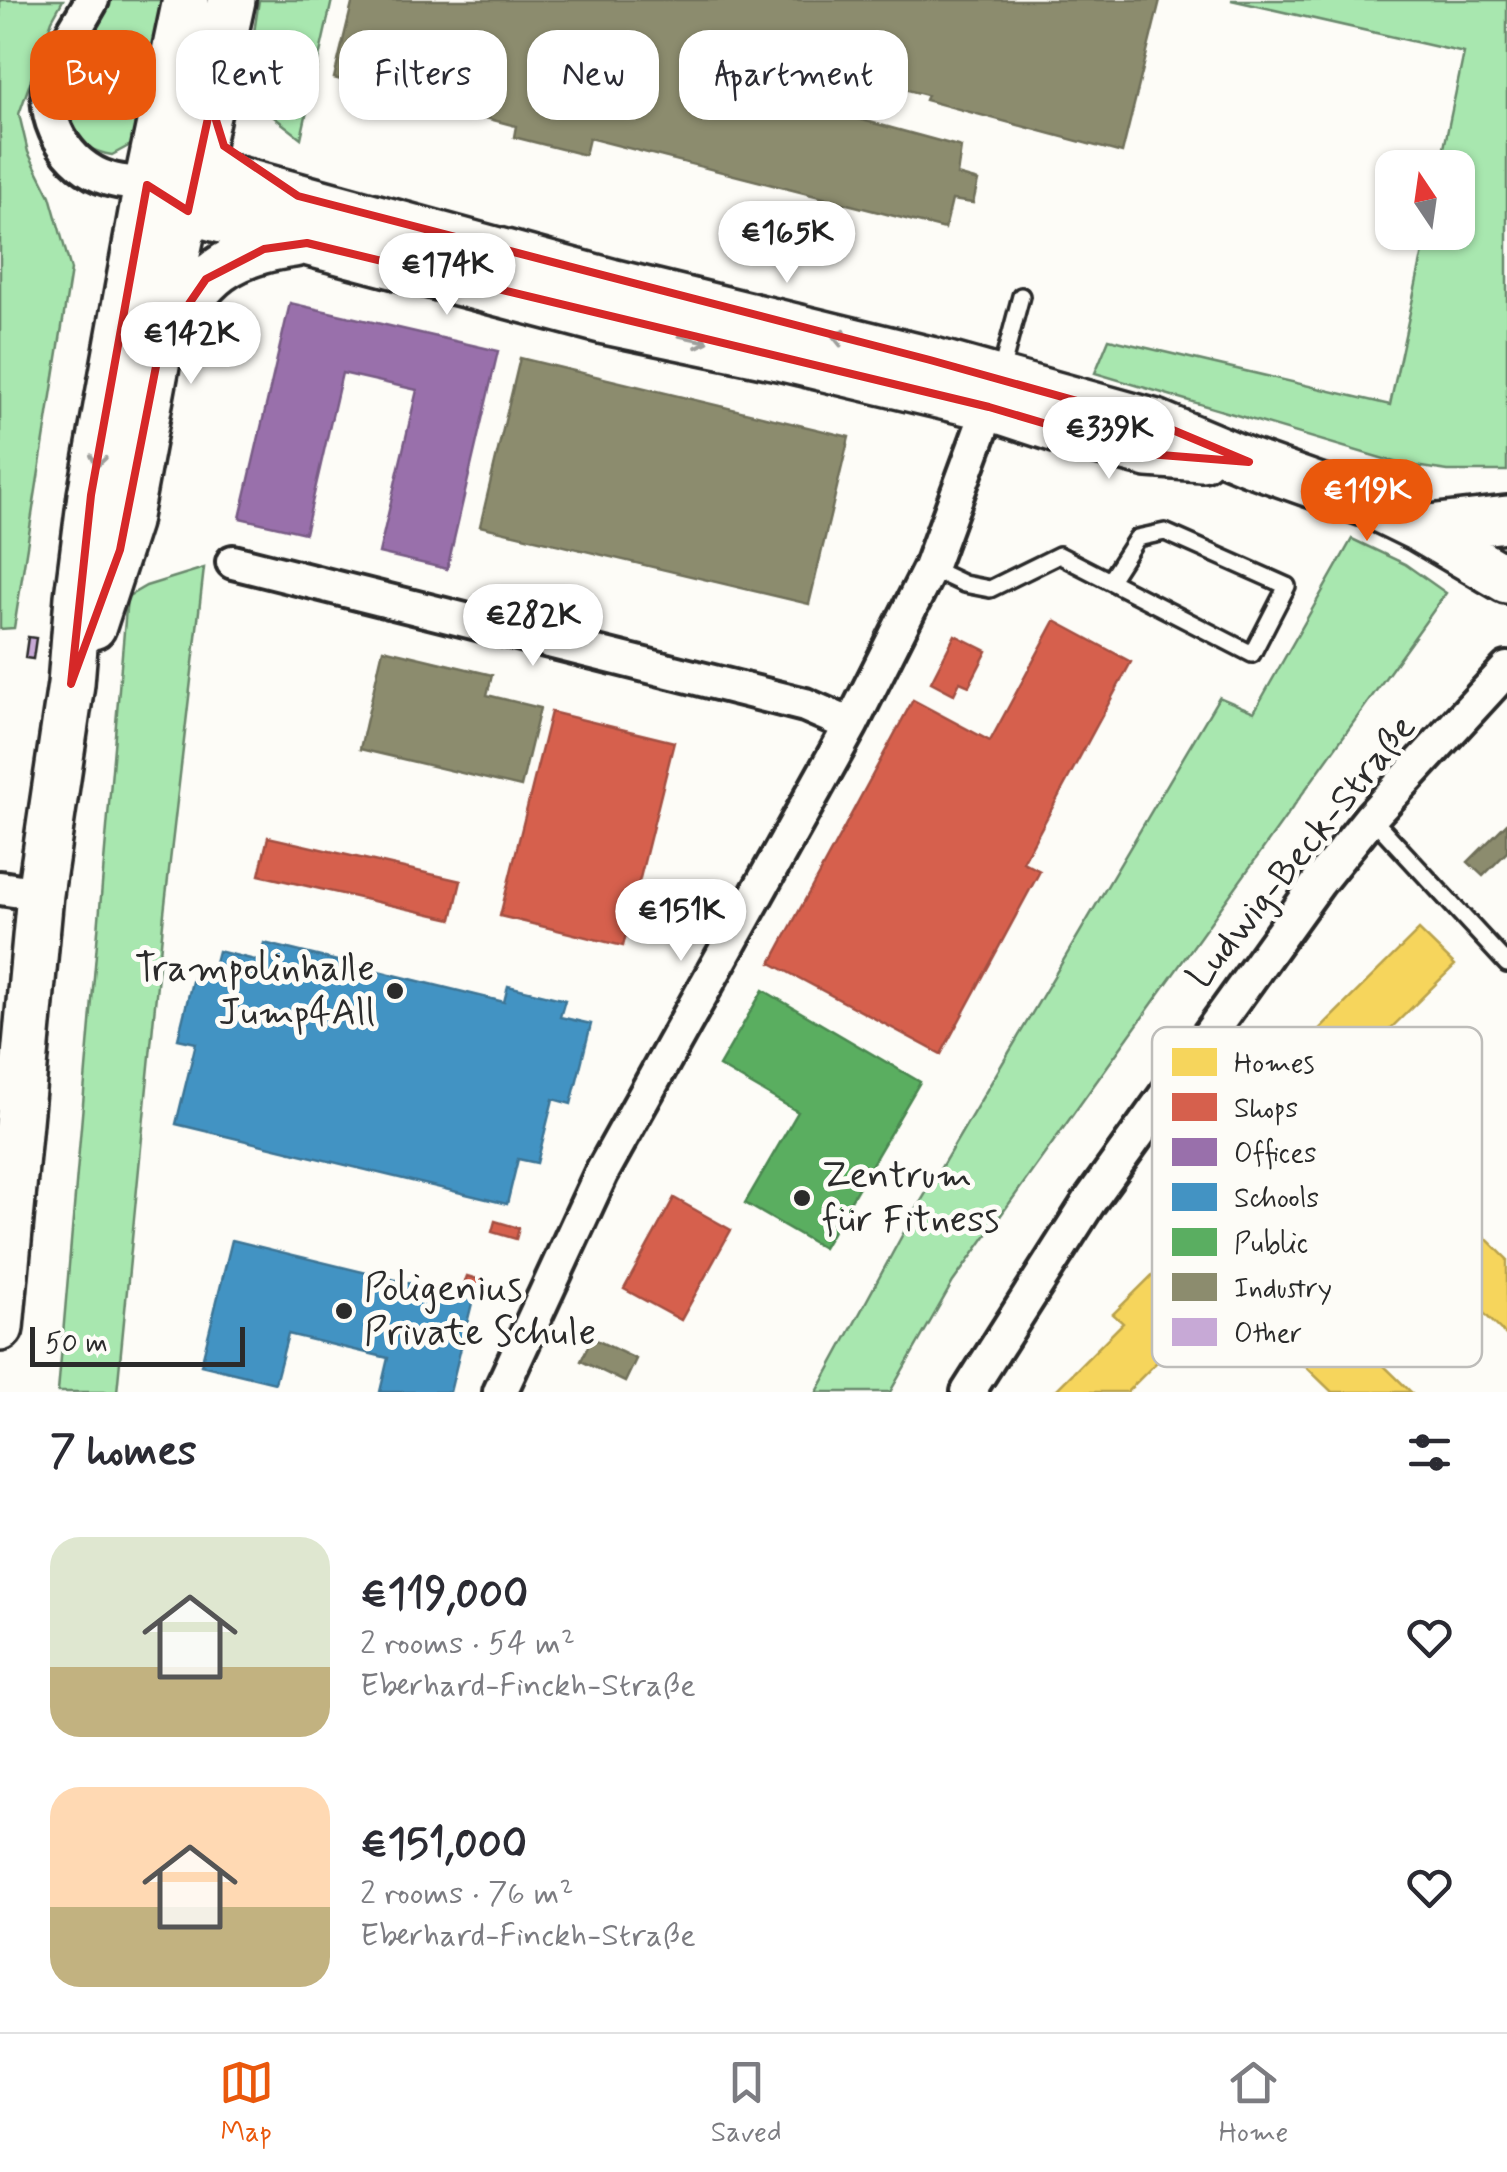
<!DOCTYPE html>
<html lang="en">
<head>
<meta charset="utf-8">
<style>
	:root { --surface:#fff; --page:#f2f2f3; --text:#2b2b33; --muted:#7c7c81; --line:#e1e1e2; --accent:#ea580c }
	body { margin:0; font-family:Mynerve,sans-serif; background:var(--page); color:var(--text); height:100vh; display:flex; flex-direction:column; font-size:38px; white-space:nowrap }
	* { box-sizing:border-box; margin:0 }
	p { font-size:32px; color:var(--muted) }
	.icon { flex:none; width:55px; height:55px; fill:none; stroke:currentColor; stroke-width:2; stroke-linecap:round; stroke-linejoin:round }
	.map { position:relative; height:1392px; overflow:hidden }
	.drawer { display:flex; flex-direction:column; background:var(--surface); flex:1 }
	.drawer>* { flex:none }
	.top-card { position:absolute; left:30px; top:30px; width:1000px; height:90px; display:flex; gap:20px }
	.needle { width:65px; rotate:347deg }
	.controls { position:absolute; left:1375px; top:150px; display:grid; gap:20px }
	.controls a { display:grid; place-items:center; width:100px; height:100px; border-radius:20px; background:var(--surface); box-shadow:0 2px 8px #0004; font-size:50px }
	.scale { position:absolute; left:30px; bottom:25px; width:215px; box-sizing:border-box; padding-left:10px; border:5px solid #2b2b2b; border-top:0; font-size:28px; line-height:35px; white-space:nowrap; color:#2b2b2b; -webkit-text-stroke:8px #fdfcf7; paint-order:stroke }
	.price { position:absolute; translate:-50% -85px; padding:0 22px; border-radius:35px; background:#fff; color:#222; font-size:32px; line-height:65px; filter:drop-shadow(0 2px 5px #0008) }
	.price::after { content:''; position:absolute; left:50%; top:60px; width:30px; height:22px; margin-left:-15px; background:inherit; clip-path:polygon(0 0,100% 0,50% 100%) }
	.price.active { background:var(--accent); color:#fff }
	ul { padding:0; list-style:none }
	li { display:flex; align-items:center; gap:30px; height:250px; padding:0 50px }
	li span { display:grid; place-items:center; flex:none; width:280px; height:200px; border-radius:30px; color:#555 }
	li>.icon { margin-inline-start:auto }
	span .icon { width:120px; height:120px; fill:#fffc; stroke-width:1 }
	li b { font-size:42px }
	h2 { display:flex; justify-content:space-between; align-items:center; height:120px; padding:0 50px; font-size:42px }
	.chip { padding:0 35px; border-radius:30px; background:var(--surface); box-shadow:0 2px 8px #0004; font-size:35px; line-height:90px }
	.chip.active { background:var(--accent); color:#fff }
	.tab-bar { display:flex; justify-content:space-around; align-items:center; height:140px; border-top:2px solid var(--line); background:var(--surface); font-size:28px; color:var(--muted) }
	.tab-bar a { display:grid; justify-items:center; gap:5px }
	.tab-bar .active { color:var(--accent) }
	.map>svg:first-child { display:block }
</style>
</head>
<body>
<div class="map">
<svg width="1507" height="1392" viewBox="0 0 1507 1392">
	<rect width="100%" height="100%" fill="#fdfcf7"/>
	<filter id="ink" filterUnits="userSpaceOnUse"><feTurbulence type="fractalNoise" baseFrequency=".01" numOctaves="2"/><feDisplacementMap in="SourceGraphic" scale="20" xChannelSelector="R" yChannelSelector="G"/><feConvolveMatrix kernelMatrix="1 2 1 2 8 2 1 2 1" color-interpolation-filters="sRGB"/></filter>
	<g filter="url(#ink)">
		<!-- green -->
		<path fill="#a8e7af" stroke="#6a896d" stroke-width="2.5" d="M0 0H63L52 20 19 114 28 152 50 196 71 270 14 628 0 629Z
			M102 0H179L145 137 112 155C94 152 83 146 72 132 42 92 84 37 102 0Z
			M259 0H332L301 138 270 114 253 39Z
			M1231 0H1507V471H1448L1401 464 1095 373 1109 339 1390 405 1427 233 1458 232V168L1440 167 1464 53Z
			M1352 539 1405 564 1446 593 953 1282 890 1392H817L917 1208 1219 697 1254 712Z
			M204 568 164 913 117 1392H58L127 597 146 586Z"/>
		<!-- homes -->
		<path fill="#f6d55c" stroke="#b9a24d" stroke-width="2.5" d="M1419 930 1455 965 1307 1111 1272 1076Z
			M1262 1166 1300 1204 1155 1349 1162 1357 1127 1392H1054L1123 1323 1113 1314Z
			M1434 1187 1507 1259V1336L1395 1226Z
			M1340 1323 1411 1392H1332L1301 1362Z"/>
		<!-- shops -->
		<path fill="#d6604d" stroke="#a35043" stroke-width="2.5" d="M1055 621 1131 662 1023 862 1040 871 941 1054 771 963 913 700 990 741Z
			M955 635 987 651 969 686 960 682 954 694 931 682Z
			M551 712 674 742 623 946 500 916Z
			M268 837 461 881 452 919 259 875Z
			M674 1198 731 1230 681 1320 624 1289Z
			M495 1221 519 1228 516 1239 492 1232Z
			M467 1276 491 1283 487 1294 463 1287Z"/>
		<!-- offices -->
		<path fill="#9970ab" stroke="#785b85" stroke-width="2.5" d="M290 303 498 351 447 569 379 553 417 390 342 373 305 533 240 518Z"/>
		<!-- schools -->
		<path fill="#4393c3" stroke="#3c7495" stroke-width="2.5" d="M264 943 504 1002 508 986 565 1000 560 1017 591 1024 571 1104 553 1099 537 1163 518 1159 507 1204 176 1124 196 1043 178 1039 195 969 212 974 218 951 259 961Z
			M232 1240 473 1299 450 1392H380L388 1358 288 1334 275 1383 201 1365Z"/>
		<!-- public -->
		<path fill="#5aae61" stroke="#4c8751" stroke-width="2.5" d="M763 990 920 1082 823 1248 745 1203 798 1112 719 1066Z"/>
		<!-- industry -->
		<path fill="#8c8c6e" stroke="#6f6f5a" stroke-width="2.5" d="M353 0H1160L1122 153 925 100 927 95 821 67 811 106 961 147 957 175 978 181 973 203 952 200 945 229 589 138 585 155 514 137 516 126 334 78Z
			M520 358 849 437 809 604 480 526Z
			M383 649 492 675 487 695 540 708 521 787 360 749Z
			M1507 823V852L1483 876 1468 862Z
			M592 1338 636 1359 625 1382 581 1361Z"/>
		<!-- building -->
		<path fill="#c7a9d6" stroke="#2b2b2b" stroke-width="2.5" d="M28 637 36 638 33 659 25 658Z"/>
		<g fill="none" stroke-linecap="round" stroke-linejoin="round">
			<!-- lane casing -->
			<g stroke="#2b2b2b" stroke-width="22">
				<path id="lane" d="M1000 375 1021 296
					M930 568 964 584 990 589 1059 555 1252 654 1287 586 1165 532 1137 538 1110 580
					M1371 817 1507 964"/>
			</g>
			<!-- street casing -->
			<g stroke="#2b2b2b" stroke-width="40">
				<path id="street" d="M92 0C79 24 60 50 52 75 38 117 67 167 109 179 121 183 135 183 147 185
					M233 562 805 705 851 725
					M0 888 40 894
					M500 1392 601 1174 851 725 930 568 996 389
					M968 1392 1089 1202 1318 883 1371 817 1507 669"/>
			</g>
			<!-- secondary casing -->
			<g stroke="#2b2b2b" stroke-width="52">
				<path id="secondary" d="M147 185 198 169 611 282 930 360 1156 423 1249 462 1373 506 1420 529 1507 580
					M147 185 188 211 605 321 783 358 989 407 1071 434 1148 454 1202 458
					M169 332C203 275 227 253 294 244
					M1420 529 1507 519
					M93 626 127 522 175 263 232 0
					M0 1328 40 894 71 684 78 597 91 495 147 185 186 0"/>
			</g>
			<!-- lane -->
			<use href="#lane" stroke="#fdfcf7" stroke-width="15"/>
			<!-- street -->
			<use href="#street" stroke="#fdfcf7" stroke-width="32"/>
			<!-- secondary -->
			<use href="#secondary" stroke="#fdfcf7" stroke-width="45"/>
		</g>
		<!-- one-way arrows -->
		<defs><path id="oneway-shaft" d="M-6 0H5M1.5-3L5.5 0L1.5 3" fill="none" stroke-width="1.6" stroke-linecap="round" stroke-linejoin="round" transform="scale(2.5)"/></defs>
		<g stroke="#9e9e9b">
			<use href="#oneway-shaft" transform="translate(694 339) rotate(12)"/>
			<use href="#oneway-shaft" transform="translate(846 339) rotate(-166)"/>
			<use href="#oneway-shaft" transform="translate(99 453) rotate(100)"/>
		</g>
	</g>
	<!-- marked area -->
	<path fill="none" stroke="#d62828" stroke-width="8" stroke-linejoin="round" d="M211 104 224 146 298 196 930 360 1156 423 1249 462 1148 454 989 407 307 243 264 249 206 279 160 346 120 550 71 684 91 495 147 185 188 211Z"/>
	<!-- markers -->
	<g fill="#2b2b2b" stroke="#fdfcf7" stroke-width="4">
		<circle cx="395" cy="991" r="10"/>
		<circle cx="802" cy="1198" r="10"/>
		<circle cx="344" cy="1311" r="10"/>
	</g>
	<g text-anchor="middle" dominant-baseline="central" stroke-width="10" stroke-linejoin="round" paint-order="stroke">
		<!-- street labels -->
		<g font-size="38" fill="#2b2b2b" stroke="#fdfcf7">
			<text transform="translate(1302 852) rotate(-51)">Ludwig-Beck-Straße</text>
		</g>
		<!-- poi labels -->
		<g font-size="38" fill="#2b2b2b" stroke="#fdfcf7" text-anchor="start">
			<text x="375" y="969" text-anchor="end">Trampolinhalle<tspan x="375" dy="44">Jump4All</tspan></text>
			<text x="822" y="1176">Zentrum<tspan x="822" dy="44">für Fitness</tspan></text>
			<text x="364" y="1289">Poligenius<tspan x="364" dy="44">Private Schule</tspan></text>
		</g>
	</g>
	<!-- legend -->
	<rect x="1152" y="1027" width="330" height="340" rx="15" fill="#fdfcf7" stroke="#bebdba" stroke-width="2.5"/>
	<rect x="1172" y="1048" width="45" height="28" fill="#f6d55c"/>
	<rect x="1172" y="1093" width="45" height="28" fill="#d6604d"/>
	<rect x="1172" y="1138" width="45" height="28" fill="#9970ab"/>
	<rect x="1172" y="1183" width="45" height="28" fill="#4393c3"/>
	<rect x="1172" y="1228" width="45" height="28" fill="#5aae61"/>
	<rect x="1172" y="1273" width="45" height="28" fill="#8c8c6e"/>
	<rect x="1172" y="1318" width="45" height="28" fill="#c7a9d6"/>
	<g font-size="28" fill="#2b2b2b">
		<text x="1234" y="1072">Homes</text>
		<text x="1234" y="1117">Shops</text>
		<text x="1234" y="1162">Offices</text>
		<text x="1234" y="1207">Schools</text>
		<text x="1234" y="1252">Public</text>
		<text x="1234" y="1297">Industry</text>
		<text x="1234" y="1342">Other</text>
	</g>
</svg>
<div class="controls">
<a><svg class="needle" viewBox="-14 -14 28 28"><path d="M0-13l5 13h-10z" fill="#e53935"/><path d="M0 13l5-13h-10z" fill="#7c7c81"/></svg></a>
</div>
<div class="scale">50 m</div>
<b class="price" style="left:787px;top:286px">€165K</b>
<b class="price" style="left:447px;top:318px">€174K</b>
<b class="price" style="left:191px;top:387px">€142K</b>
<b class="price" style="left:1109px;top:482px">€339K</b>
<b class="price active" style="left:1367px;top:544px">€119K</b>
<b class="price" style="left:533px;top:669px">€282K</b>
<b class="price" style="left:681px;top:964px">€151K</b>
<div class="top-card">
<a class="chip active">Buy</a>
<a class="chip">Rent</a>
<a class="chip">Filters</a>
<a class="chip">New</a>
<a class="chip">Apartment</a>
</div>
</div>
<section class="drawer">
<h2>7 homes<svg class="icon" aria-label="filters" viewBox="0 0 24 24"><path d="M4 7h16M4 17h16"/><circle cx="9" cy="7" r="2"/><circle cx="15" cy="17" r="2"/></svg></h2>
<ul>
<li><span style="background:linear-gradient(#dfe7d0 65%,#c2b280 0)"><svg class="icon" aria-label="home" viewBox="0 0 24 24"><path d="M3 11l9-7 9 7M6 9v11h12V9"/></svg></span><div><b>€119,000</b><p>2 rooms · 54 m²</p><p>Eberhard-Finckh-Straße</p></div><svg class="icon" aria-label="heart" viewBox="0 0 24 24"><path d="M12 20l-8-8c-3-5 5-10 8-4 3-6 11-1 8 4z"/></svg></li>
<li><span style="background:linear-gradient(#ffd9b3 60%,#c2b280 0)"><svg class="icon" aria-label="home" viewBox="0 0 24 24"><path d="M3 11l9-7 9 7M6 9v11h12V9"/></svg></span><div><b>€151,000</b><p>2 rooms · 76 m²</p><p>Eberhard-Finckh-Straße</p></div><svg class="icon" aria-label="heart" viewBox="0 0 24 24"><path d="M12 20l-8-8c-3-5 5-10 8-4 3-6 11-1 8 4z"/></svg></li>
</ul>
</section>
<nav class="tab-bar">
<a class="active"><svg class="icon" aria-label="map" viewBox="0 0 24 24"><path d="M3 6l6-2 6 2 6-2v14l-6 2-6-2-6 2zM9 4v14M15 6v14"/></svg>Map</a>
<a><svg class="icon" aria-label="saved" viewBox="0 0 24 24"><path d="M7 4h10v16l-5-4-5 4z"/></svg>Saved</a>
<a><svg class="icon" aria-label="home" viewBox="0 0 24 24"><path d="M3 11l9-7 9 7M6 9v11h12V9"/></svg>Home</a>
</nav>
</body>
</html>
